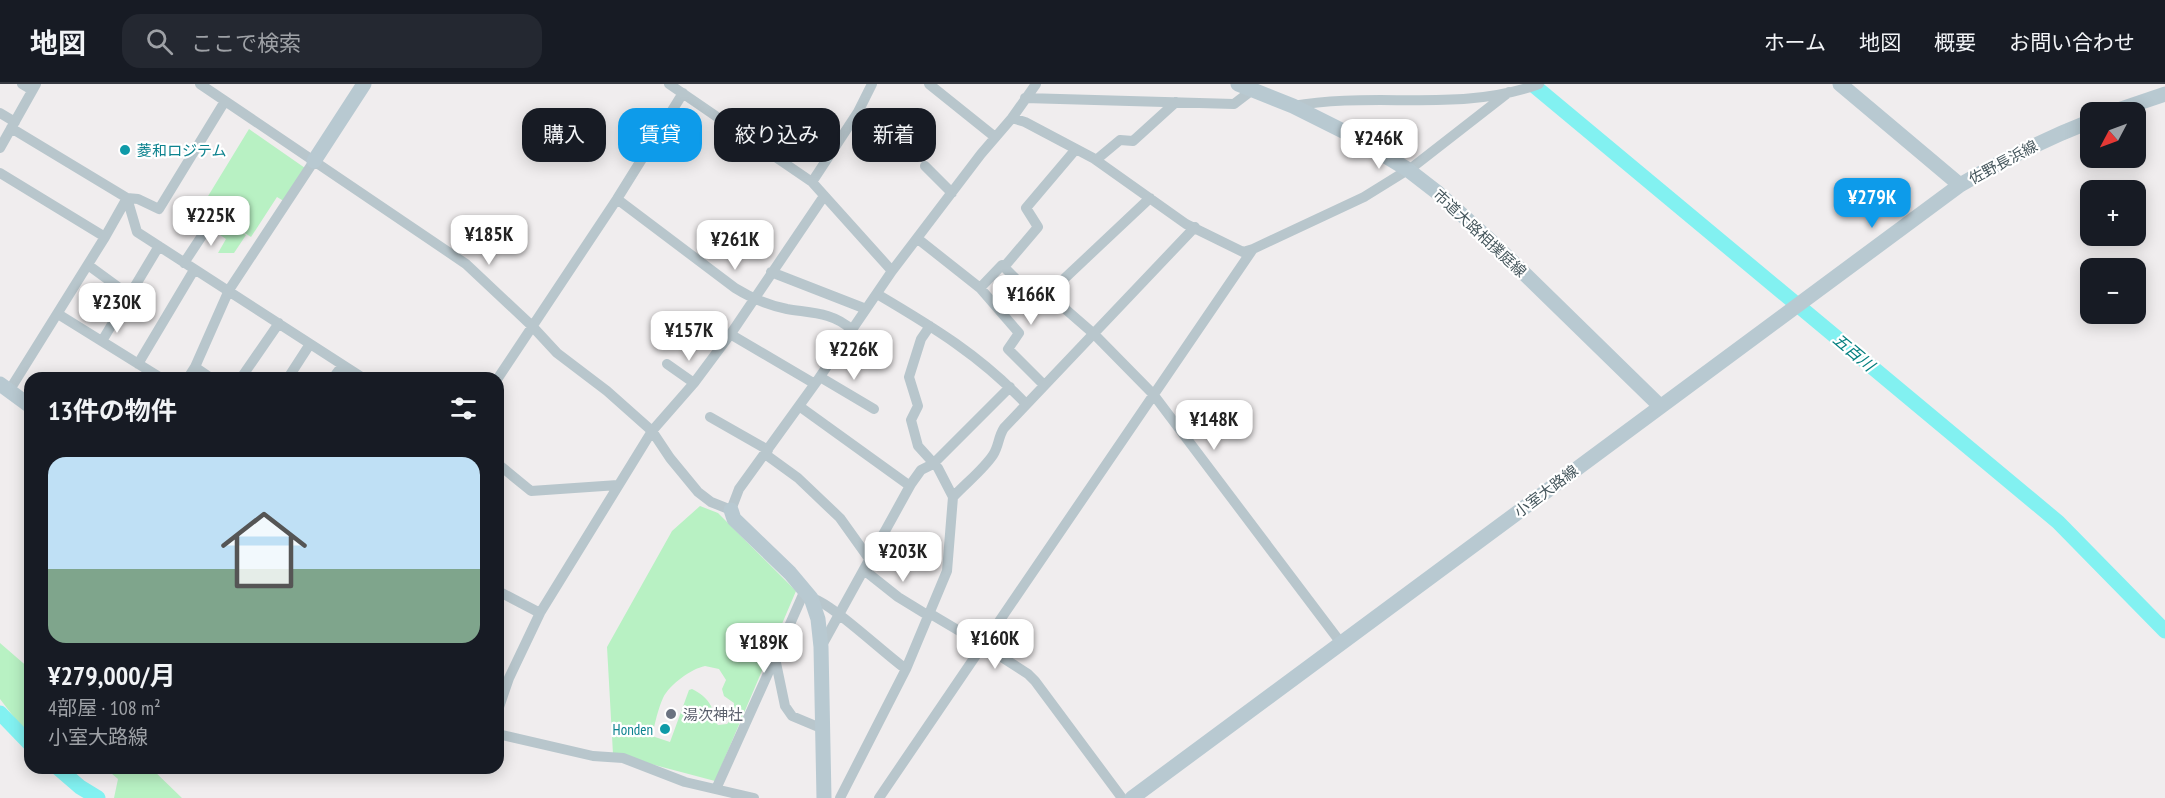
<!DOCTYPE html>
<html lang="ja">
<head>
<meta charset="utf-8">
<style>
	:root { --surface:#171b24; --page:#242831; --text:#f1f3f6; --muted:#9ea1a6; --line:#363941; --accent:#0d9bea }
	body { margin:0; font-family:"PT Sans Narrow","Noto Sans JP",sans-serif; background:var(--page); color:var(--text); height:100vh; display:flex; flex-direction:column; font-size:22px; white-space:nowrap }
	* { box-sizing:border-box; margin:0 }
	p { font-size:20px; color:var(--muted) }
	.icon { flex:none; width:33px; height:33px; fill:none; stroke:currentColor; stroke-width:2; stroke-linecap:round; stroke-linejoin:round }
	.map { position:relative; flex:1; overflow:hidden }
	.drawer { position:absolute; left:24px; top:288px; width:480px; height:402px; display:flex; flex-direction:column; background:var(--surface); border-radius:18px; box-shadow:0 3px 15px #0003 }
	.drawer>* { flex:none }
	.guide { position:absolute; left:522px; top:24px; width:570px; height:54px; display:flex; gap:12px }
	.needle { width:39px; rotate:229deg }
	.tools { position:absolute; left:2080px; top:18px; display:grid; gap:12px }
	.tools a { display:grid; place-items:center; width:66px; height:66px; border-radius:12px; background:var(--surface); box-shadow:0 3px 15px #0003; font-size:30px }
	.price { position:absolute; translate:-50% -51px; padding:0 14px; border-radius:12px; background:#fff; color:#222; font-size:20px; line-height:39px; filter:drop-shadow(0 2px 3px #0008) }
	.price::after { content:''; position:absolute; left:50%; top:36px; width:18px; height:14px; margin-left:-9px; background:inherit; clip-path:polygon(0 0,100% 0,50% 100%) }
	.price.current { background:var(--accent); color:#fff }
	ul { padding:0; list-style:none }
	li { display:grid; align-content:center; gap:12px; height:318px; padding:0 24px }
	li span { display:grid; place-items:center; height:186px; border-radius:18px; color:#555 }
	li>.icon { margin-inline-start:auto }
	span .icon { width:108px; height:108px; fill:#fffc; stroke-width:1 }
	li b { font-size:26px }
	h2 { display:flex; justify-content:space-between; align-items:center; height:72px; padding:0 24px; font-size:26px }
	.chip { padding:0 21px; border-radius:18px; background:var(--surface); box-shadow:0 3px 15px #0003; font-size:21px; line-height:54px }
	.chip.current { background:var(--accent); color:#fff }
	header { display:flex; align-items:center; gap:36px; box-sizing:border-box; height:84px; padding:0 30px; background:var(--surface); border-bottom:2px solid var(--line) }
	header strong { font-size:28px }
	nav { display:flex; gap:33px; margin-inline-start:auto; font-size:21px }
	.search { width:420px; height:54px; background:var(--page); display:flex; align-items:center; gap:15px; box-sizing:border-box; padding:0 21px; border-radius:18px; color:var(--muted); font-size:22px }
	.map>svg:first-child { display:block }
</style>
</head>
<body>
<header>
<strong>地図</strong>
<div class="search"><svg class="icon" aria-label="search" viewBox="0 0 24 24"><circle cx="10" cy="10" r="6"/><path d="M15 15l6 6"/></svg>ここで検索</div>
<nav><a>ホーム</a><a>地図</a><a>概要</a><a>お問い合わせ</a></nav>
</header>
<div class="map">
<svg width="2165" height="714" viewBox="0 0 2165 714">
	<rect width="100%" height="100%" fill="#f0edee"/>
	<!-- green -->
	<path fill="#b8f1c3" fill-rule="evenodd" d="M249 45 305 84 287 119 277 113 251 153 202 122Z
		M219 136 246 151 234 169H218L226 155 213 146Z
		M700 422 718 429 796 507 715 697 613 670 607 563 672 447ZM705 582 719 585 726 596 722 605 724 612 734 619V632L727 640 718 641C713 635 714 628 711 622 707 614 700 609 692 605L689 606 670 658 652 652C655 639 658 625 663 614 670 600 691 585 705 582Z
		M0 559 30 585V654L0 615Z
		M105 684H151L182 714H114L118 695Z"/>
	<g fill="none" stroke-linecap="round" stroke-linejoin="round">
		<!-- river -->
		<path stroke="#82f1f1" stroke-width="15" d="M1532 0 2058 438 2165 547
			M0 629 30 660
			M58 684 80 703 98 714"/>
		<!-- street -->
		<path stroke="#b8c6cc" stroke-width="10" d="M22 0 32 6
			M200 0 466 180 532 242 557 269 607 307 652 347 670 374 698 408 711 418 731 426 739 405 817 297 892 187 981 70 1012 34 1036 0
			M669 0 812 98 892 187
			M929 0 995 53
			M1025 14 1234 20 1251 7
			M1293 22C1374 7 1460 29 1539 0
			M0 29 15 38
			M1012 34 1025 38 1093 74 1186 140 1243 168 1253 165 1364 113 1414 82 1509 8
			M11 44 127 114 138 115 159 125 225 17
			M0 64 36 0
			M1096 76 1120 56 1133 57 1176 18
			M925 82 952 109
			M0 89 105 153
			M812 98 858 28 872 0
			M127 114 137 148 363 294
			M617 115 735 204C751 214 768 221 787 225 810 229 833 228 852 246
			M918 155 980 204 1002 181 1034 213 1048 210 1150 114
			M184 179 215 132
			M88 181 129 211
			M1004 183 1038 143 1026 124 1076 65
			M771 188 866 225
			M980 204 1019 249 1008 265 1044 301
			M877 210C933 243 981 272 1026 320
			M1048 210 1094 250 1153 310 1341 559
			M58 230 161 294
			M730 250 815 300
			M102 257 159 162
			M138 280 194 186
			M667 280 694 299
			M195 283 211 294
			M820 293 874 325
			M188 294 195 283 229 206 314 77
			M241 294 279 239
			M288 294 310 260
			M333 294 342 282
			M498 294 617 115 683 9
			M9 307 105 153 127 114
			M799 322 910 402
			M710 333 768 366
			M765 370 798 394 840 434 870 476
			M498 380 531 407 618 401
			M953 413C966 399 983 386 993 371 999 362 998 353 1004 344L1195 143
			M864 486 898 513 929 532
			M805 506 775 574 785 622 792 632 823 645
			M498 507 540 529 509 594 498 626
			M811 514C828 516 887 572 906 585
			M540 529 652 347 694 299 732 248 824 112
			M929 529 983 561 1253 165
			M821 563 911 400 921 386 933 380 1010 303
			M498 650 593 672 623 674 685 698 754 714
			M716 705 775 574
			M840 714 906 585 947 487 953 413 938 384 918 362 911 336 918 322 909 293 921 255 930 242
			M879 714 983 561 1028 590 1035 597 1122 714"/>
		<!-- secondary -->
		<path stroke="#b8c9d1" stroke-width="15" d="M1238 0 1293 22 1349 50 1407 85 1438 109 1493 159 1660 322
			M1840 0 1960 101C2003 76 2045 55 2091 37
			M2112 28 2165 10
			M314 77 364 0
			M0 300 30 322
			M731 426 734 435 790 489 811 514 818 535 821 563 824 714
			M1132 714 1960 101"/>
	</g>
	<!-- markers -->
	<g fill="#0f9aa8" stroke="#fff" stroke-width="2">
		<circle cx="125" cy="66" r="6"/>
		<circle cx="665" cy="645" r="6"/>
	</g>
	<circle fill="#6b7280" stroke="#fff" stroke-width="2" cx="671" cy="630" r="6"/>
	<g text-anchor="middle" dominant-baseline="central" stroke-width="4.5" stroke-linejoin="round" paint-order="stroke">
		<!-- culture labels -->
		<g font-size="15" fill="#0d838f" stroke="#fff" text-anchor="start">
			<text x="137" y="66">菱和ロジテム</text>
			<text x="653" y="645" text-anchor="end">Honden</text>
		</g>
		<!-- street labels -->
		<g font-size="15" fill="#45565c" stroke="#fff">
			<text transform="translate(2003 78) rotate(-28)">佐野長浜線</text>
			<text transform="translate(1480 149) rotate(43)">市道大路相撲庭線</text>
			<text transform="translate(1546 407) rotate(-37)">小室大路線</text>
		</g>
		<!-- worship labels -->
		<g font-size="15" fill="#5b616d" stroke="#fff" text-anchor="start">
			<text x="683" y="630">湯次神社</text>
		</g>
		<!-- water labels -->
		<g font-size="16" font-style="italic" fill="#078081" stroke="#fff">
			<text transform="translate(1854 268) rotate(40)">五百川</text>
		</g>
	</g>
</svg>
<div class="tools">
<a><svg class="needle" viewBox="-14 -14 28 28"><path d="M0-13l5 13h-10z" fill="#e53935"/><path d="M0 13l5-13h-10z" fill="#9ea1a6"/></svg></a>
<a>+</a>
<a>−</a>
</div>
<b class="price" style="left:1379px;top:86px">¥246K</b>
<b class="price current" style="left:1872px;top:145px">¥279K</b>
<b class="price" style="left:211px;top:163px">¥225K</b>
<b class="price" style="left:489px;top:182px">¥185K</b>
<b class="price" style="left:735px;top:187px">¥261K</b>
<b class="price" style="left:1031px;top:242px">¥166K</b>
<b class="price" style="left:117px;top:250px">¥230K</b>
<b class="price" style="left:689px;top:278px">¥157K</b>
<b class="price" style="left:854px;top:297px">¥226K</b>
<b class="price" style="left:1214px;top:367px">¥148K</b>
<b class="price" style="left:903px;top:499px">¥203K</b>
<b class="price" style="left:995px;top:586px">¥160K</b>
<b class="price" style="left:764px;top:590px">¥189K</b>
<div class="guide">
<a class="chip">購入</a>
<a class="chip current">賃貸</a>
<a class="chip">絞り込み</a>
<a class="chip">新着</a>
</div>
<section class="drawer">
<h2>13件の物件<svg class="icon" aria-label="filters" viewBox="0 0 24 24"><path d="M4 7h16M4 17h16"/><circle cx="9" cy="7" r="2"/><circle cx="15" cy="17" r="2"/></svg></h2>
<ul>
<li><span style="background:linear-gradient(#bfe0f5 60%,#7fa58c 0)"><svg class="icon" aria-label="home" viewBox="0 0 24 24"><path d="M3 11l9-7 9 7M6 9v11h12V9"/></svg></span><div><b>¥279,000/月</b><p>4部屋 · 108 m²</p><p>小室大路線</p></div></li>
</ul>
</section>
</div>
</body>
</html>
